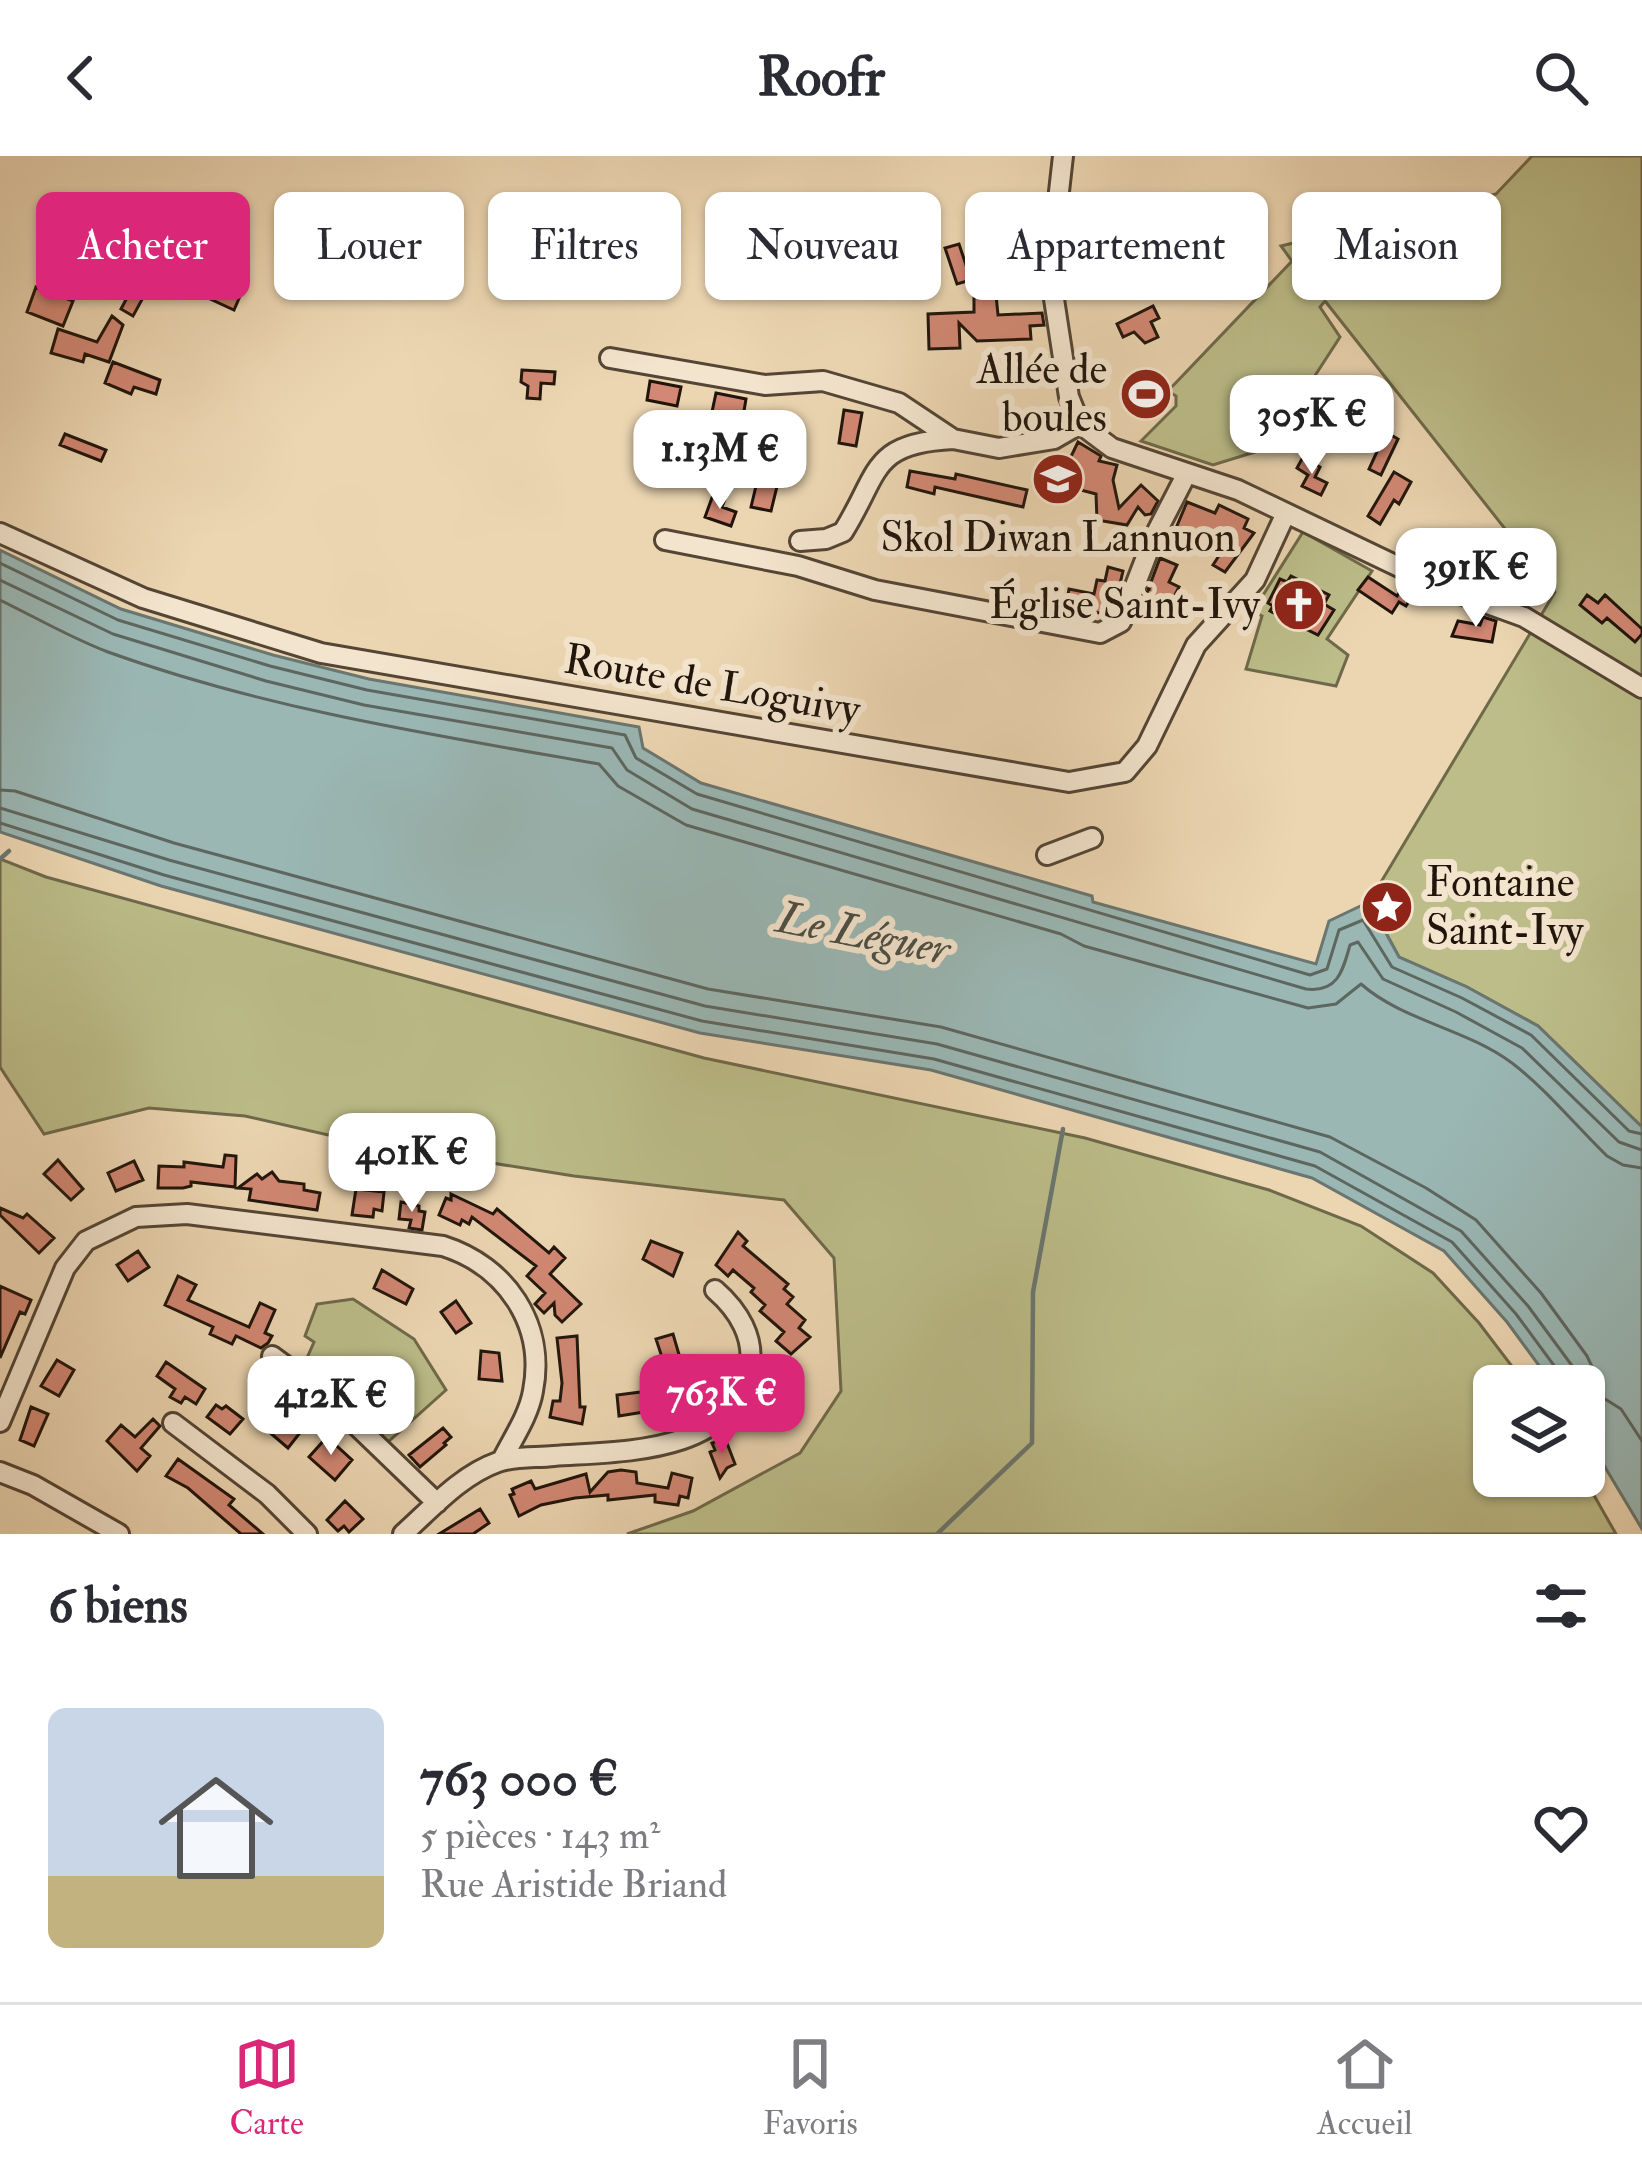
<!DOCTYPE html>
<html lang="fr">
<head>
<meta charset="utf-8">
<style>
	:root { --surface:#fff; --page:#f2f2f3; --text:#2b2b33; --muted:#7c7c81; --line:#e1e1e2; --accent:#db2777 }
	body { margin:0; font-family:"IM FELL Double Pica",serif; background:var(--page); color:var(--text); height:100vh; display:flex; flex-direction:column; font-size:45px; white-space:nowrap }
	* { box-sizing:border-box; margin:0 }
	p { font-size:39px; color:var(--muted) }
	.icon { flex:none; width:66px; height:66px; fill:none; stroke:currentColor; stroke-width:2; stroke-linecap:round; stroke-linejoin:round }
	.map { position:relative; height:1378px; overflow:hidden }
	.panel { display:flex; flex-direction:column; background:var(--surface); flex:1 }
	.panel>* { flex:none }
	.hud { position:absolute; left:36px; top:36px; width:1572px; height:108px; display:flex; gap:24px }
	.buttons { position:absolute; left:1473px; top:1209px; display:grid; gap:24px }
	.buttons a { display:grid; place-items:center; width:132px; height:132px; border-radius:18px; background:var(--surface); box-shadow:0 3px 9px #0004; font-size:60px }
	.price { position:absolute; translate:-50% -102px; padding:0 27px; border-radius:24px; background:#fff; color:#222; font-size:39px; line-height:78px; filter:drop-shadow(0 3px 6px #0008) }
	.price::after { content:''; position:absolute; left:50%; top:72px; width:36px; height:27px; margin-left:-18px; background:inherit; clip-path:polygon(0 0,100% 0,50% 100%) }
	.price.active { background:var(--accent); color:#fff }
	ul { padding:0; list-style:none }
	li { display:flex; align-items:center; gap:36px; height:300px; padding:0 48px }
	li+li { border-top:3px solid var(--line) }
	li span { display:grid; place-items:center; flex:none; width:336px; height:240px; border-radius:18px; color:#555 }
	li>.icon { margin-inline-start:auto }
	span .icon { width:144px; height:144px; fill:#fffc; stroke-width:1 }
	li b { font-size:51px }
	h2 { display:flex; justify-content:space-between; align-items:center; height:144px; padding:0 48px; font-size:51px }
	.chip { padding:0 42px; border-radius:18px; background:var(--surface); box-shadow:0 3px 9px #0004; font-size:42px; line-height:108px }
	.chip.active { background:var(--accent); color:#fff }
	header { display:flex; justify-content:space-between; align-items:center; height:156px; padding:0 48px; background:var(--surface); font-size:54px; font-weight:700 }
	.menu { display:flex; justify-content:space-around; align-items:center; height:168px; border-top:3px solid var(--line); background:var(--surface); font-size:33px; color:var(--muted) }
	.menu a { display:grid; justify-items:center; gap:6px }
	.menu .active { color:var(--accent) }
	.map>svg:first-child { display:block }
</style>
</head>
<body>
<header><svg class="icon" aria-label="back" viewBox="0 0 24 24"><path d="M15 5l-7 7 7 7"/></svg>Roofr<svg class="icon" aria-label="search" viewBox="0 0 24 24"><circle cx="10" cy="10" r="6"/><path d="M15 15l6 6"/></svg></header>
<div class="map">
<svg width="1642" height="1378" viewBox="0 0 1642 1378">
	<rect width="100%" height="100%" fill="#ecd6b2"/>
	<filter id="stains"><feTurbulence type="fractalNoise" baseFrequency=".00167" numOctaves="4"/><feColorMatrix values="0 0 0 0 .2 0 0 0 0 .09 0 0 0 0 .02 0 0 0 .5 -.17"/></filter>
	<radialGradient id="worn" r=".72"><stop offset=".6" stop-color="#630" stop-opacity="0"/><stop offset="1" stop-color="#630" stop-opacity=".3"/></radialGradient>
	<!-- green -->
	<path fill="#bcbd89" stroke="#6e694a" stroke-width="3" d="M1532 0H1642V971L1538 870 1467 831 1399 801 1369 746 1555 436 1325 145 1320 151 1340 181 1270 289 1258 295 1213 309 1141 285 1176 250V240L1168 235 1292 105 1281 90 1496 38Z
		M1303 376 1372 415 1327 483 1348 499 1336 530 1246 513 1262 460 1253 455Z
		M0 703 46 721 704 902 1085 982 1269 1034 1361 1070 1433 1117 1479 1167 1527 1230H1494V1320H1583L1616 1378H627L693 1355 800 1297 841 1235 834 1102 784 1044 574 1020 359 986 245 960 149 952 44 978 0 911Z
		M353 1143 414 1183 446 1234 380 1293 299 1220 314 1186 305 1180 317 1148Z"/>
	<!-- water -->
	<path fill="#9ab7b4" stroke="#6a7670" stroke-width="3" d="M0 394 121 453 273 499 369 523 639 571 643 592 701 627 1092 740 1093 746 1316 808 1329 765 1369 746 1399 801 1467 831 1538 870 1642 971V1373L1584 1276V1230H1554L1507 1166 1444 1095 1312 1022 931 914 700 877 161 730 0 676Z"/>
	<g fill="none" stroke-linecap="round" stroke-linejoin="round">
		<!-- shore -->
		<path stroke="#5e6660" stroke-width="3" d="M0 407 118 464 270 510 367 534 625 579 636 602 697 638 1310 819 1327 813 1339 774 1363 764 1392 811 1462 842 1531 879 1629 975 1642 978
			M0 424 113 478 266 525 364 549 612 592 627 614 692 653 1306 833C1338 837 1343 814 1350 789L1358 786 1383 823 1456 856 1522 892 1619 986 1642 994
			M0 444C35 461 71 482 108 496 266 553 433 579 599 608L618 630 686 669 1061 778 1084 790 1308 852 1336 848 1361 828C1403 865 1467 873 1512 907 1546 933 1576 970 1607 1000L1623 1009 1642 1012
			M0 634 15 635 174 687 708 833 941 871 1330 981 1426 1032 1476 1064 1541 1137 1587 1200 1594 1215 1597 1238 1621 1253 1642 1285
			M0 652 169 704 705 850 937 888 1320 996 1461 1075 1528 1150 1573 1211 1578 1230
			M0 667 164 719 702 865 934 903 1315 1010 1452 1086 1516 1158 1561 1219 1563 1230"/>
		<!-- stream -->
		<path stroke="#6a7670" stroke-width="4.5" d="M0 703 9 695
			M937 1378 1032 1287 1033 1136 1063 973"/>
	</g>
	<!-- building -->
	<path fill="#d28874" stroke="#21150b" stroke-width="3" d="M1100 75 1126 86 1115 107 1090 92Z
		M959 88 971 124 957 128 945 92Z
		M1169 94 1194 98 1191 116 1156 110 1159 96 1168 98Z
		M146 106 185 129 179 141 151 127 133 160 121 153Z
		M213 124 240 140 234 154 206 141Z
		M36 131 73 145 63 170 27 156Z
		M996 139 998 159 1042 157 1044 169 1030 170 1031 183 977 185 959 167 960 192 929 193 928 158 974 156V141Z
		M1153 150 1159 162 1151 166 1158 181 1145 187 1134 176 1123 181 1117 168Z
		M112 160 123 169 109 206 85 198 83 206 51 197 58 173 97 186Z
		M113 206 160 224 156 238 134 231 131 238 105 227Z
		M522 214 555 216 554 228 541 227 540 243 527 242 528 230 521 226Z
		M650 225 681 231 677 250 647 244Z
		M716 237 746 243 743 261 712 256Z
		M844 254 862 257 856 290 839 287Z
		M1386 276 1398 283 1381 319 1369 313Z
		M65 278 106 294 101 305 60 289Z
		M1078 286 1101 300 1099 305 1117 309 1113 324 1119 352 1141 329 1158 345 1151 358 1145 359 1138 351 1127 369 1097 364 1096 338 1066 330 1065 336 1045 330 1052 307 1066 311Z
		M1303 301 1320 311 1315 321 1327 327 1321 339 1302 330 1308 319 1297 312Z
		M761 309 781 314 771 355 751 351Z
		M910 315 955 323 956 318 1027 334 1023 351 935 331 934 338 907 331Z
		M1394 316 1411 326 1399 348 1394 344 1380 368 1368 360Z
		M713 339 725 343 722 351 736 356 731 370 705 361Z
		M1187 346 1215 357 1219 349 1248 363 1244 372 1254 377 1225 416 1213 409 1222 395 1174 377Z
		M1160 402 1177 409 1169 426 1179 431 1170 449 1145 442Z
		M1108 411 1123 415 1118 436 1109 434 1104 458 1066 450 1069 433 1094 438 1097 424 1105 425Z
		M1291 420 1329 439 1324 448 1334 454 1318 479 1270 455 1273 450 1268 447 1280 423 1287 426Z
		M1368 421 1397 440 1405 429 1416 434 1406 450 1399 446 1392 457 1358 434Z
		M1587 439 1598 447 1605 439 1642 473V478L1635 486 1607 462 1602 467 1580 449Z
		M1483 461 1496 465 1492 486 1452 480 1458 465 1480 469Z
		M225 999 236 1000 235 1031 191 1026V1030L183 1032H158L159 1010 184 1011V1006L223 1011Z
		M58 1004 83 1033 71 1044 44 1018Z
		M134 1005 143 1024 116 1035 108 1017Z
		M272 1016 279 1025 304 1028V1034L320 1037 317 1054 249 1044 251 1033 238 1032 257 1018 262 1023Z
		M356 1033 384 1036 382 1055 374 1053 373 1061 352 1059Z
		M451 1038 493 1058 497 1053 549 1097 554 1091 565 1102 550 1118 581 1148 562 1166 555 1159 554 1147 544 1157 535 1148 545 1137 527 1120 536 1110 472 1061 469 1068 462 1064 460 1069 439 1059 446 1042 451 1044Z
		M401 1046 419 1050V1055L425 1056 422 1074 409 1072 411 1064 399 1063Z
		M0 1052 23 1062 27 1058 54 1082 39 1097 0 1059Z
		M738 1076 747 1085 743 1090 788 1128 784 1133 793 1141 787 1148 805 1164 799 1172 810 1181 791 1198 776 1185 784 1176 760 1155 765 1149 751 1136 754 1132 733 1114 728 1120 716 1109Z
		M651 1085 682 1097 673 1120 643 1103Z
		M138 1095 149 1111 128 1125 117 1109Z
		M382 1114 413 1133 406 1148 374 1132Z
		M178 1120 196 1129 188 1144 249 1171 260 1147 275 1154 265 1177 272 1180 268 1187 261 1192 236 1180 232 1188 210 1178 213 1171 165 1149Z
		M0 1130 31 1144 25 1158 20 1156 0 1202Z
		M456 1145 471 1167 456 1177 441 1156Z
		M673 1178 692 1243 677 1247 656 1183Z
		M577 1180 580 1251H585L582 1268 550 1261 553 1245H560L562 1227 557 1182Z
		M481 1195 499 1197 502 1225 479 1223Z
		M57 1204 74 1214 59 1240 41 1230Z
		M166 1206 205 1233 196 1248 185 1241 181 1247 170 1241 175 1233 157 1220Z
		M777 1217 800 1228 786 1258 767 1249Z
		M641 1236 644 1256 619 1260 617 1239Z
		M216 1249 222 1253 226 1250 243 1263 230 1278 207 1261Z
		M31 1251 48 1258 34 1290 20 1284Z
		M286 1253 300 1265 293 1273 299 1278 288 1292 268 1275Z
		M153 1263 160 1270 141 1292 150 1300 137 1315 107 1285 121 1269 135 1281Z
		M443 1272 451 1281 444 1287 446 1289 420 1311 409 1299Z
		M327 1281 352 1304 335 1324 309 1301Z
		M725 1282 735 1308 727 1312 720 1322 710 1296 715 1294 712 1287Z
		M178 1303 234 1343 229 1349 263 1378H241L188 1332 166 1320Z
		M621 1314 636 1316 637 1327 668 1332 672 1317 692 1322 688 1342 680 1340 678 1349 655 1346V1339L608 1344V1339L575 1342 541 1349 519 1360 510 1339 514 1338 512 1333 531 1325 535 1333 586 1318 590 1336 608 1316Z
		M345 1345 363 1363 349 1376 344 1370 338 1375 327 1364Z
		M480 1353 489 1367 473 1378H439Z"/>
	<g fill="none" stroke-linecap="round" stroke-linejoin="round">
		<!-- street casing -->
		<g stroke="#544535" stroke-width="24">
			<path id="street" d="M1063 0 1054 80V143L1069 241 1080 268 1112 292 1238 334 1441 431 1524 461 1642 532
				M610 202 765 229 823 225 899 247 953 283 999 292 1054 283 1080 268
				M0 377 143 442 321 497 1069 626 1125 616 1147 590 1196 489 1255 424 1286 357
				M665 384 798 410 875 434 1100 477 1121 466 1153 383 1187 317
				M800 385 826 383 843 376C880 317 870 287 953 283
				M1047 699 1092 682
				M272 1200 325 1239 437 1347
				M0 1266 65 1112 86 1085 136 1061 187 1058 443 1090C506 1110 546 1168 533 1235 529 1259 513 1282 502 1304
				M173 1267 267 1338 307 1378
				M0 1316 33 1329 119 1378
				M403 1378C432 1352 461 1319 498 1306 515 1300 536 1302 554 1300 622 1295 731 1299 749 1214 756 1182 738 1154 715 1134"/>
		</g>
		<!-- street -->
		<use href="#street" stroke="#f3e4cd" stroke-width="18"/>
	</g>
	<!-- icons -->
	<defs>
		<g id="stadium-disc" transform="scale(2.7)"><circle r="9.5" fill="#8f2418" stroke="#f3e4cd"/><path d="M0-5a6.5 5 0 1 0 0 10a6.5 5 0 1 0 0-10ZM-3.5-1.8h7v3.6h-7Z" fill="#fff"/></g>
		<g id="school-disc" transform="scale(2.7)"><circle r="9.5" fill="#8f2418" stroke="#f3e4cd"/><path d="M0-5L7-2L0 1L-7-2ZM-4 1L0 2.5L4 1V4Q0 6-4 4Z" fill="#fff"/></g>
		<g id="church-disc" transform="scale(2.7)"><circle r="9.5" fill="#8f2418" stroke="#f3e4cd"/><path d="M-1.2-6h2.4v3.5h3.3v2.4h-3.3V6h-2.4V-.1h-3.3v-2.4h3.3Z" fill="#fff"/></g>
		<g id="sight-disc" transform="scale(2.7)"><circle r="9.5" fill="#8f2418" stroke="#f3e4cd"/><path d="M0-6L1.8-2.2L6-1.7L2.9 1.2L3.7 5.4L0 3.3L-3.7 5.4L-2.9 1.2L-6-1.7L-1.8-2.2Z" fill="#fff"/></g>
	</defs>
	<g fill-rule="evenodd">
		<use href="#stadium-disc" x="1146" y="238"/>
		<use href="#school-disc" x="1058" y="323"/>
		<use href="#church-disc" x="1299" y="449"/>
		<use href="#sight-disc" x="1387" y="751"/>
	</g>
	<g text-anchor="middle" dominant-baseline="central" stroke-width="12" stroke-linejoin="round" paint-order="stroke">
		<!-- poi labels -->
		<g font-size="42" fill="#21150b" stroke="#f3e4cd" text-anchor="end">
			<text x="1107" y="214">Allée de<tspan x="1107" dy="48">boules</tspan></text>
			<text x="1058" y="382" text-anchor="middle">Skol Diwan Lannuon</text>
			<text x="1260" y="449">Église Saint-Ivy</text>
			<text x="1426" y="727" text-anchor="start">Fontaine<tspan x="1426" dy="48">Saint-Ivy</tspan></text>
		</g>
		<!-- street labels -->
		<g font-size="42" fill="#21150b" stroke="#f3e4cd">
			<text transform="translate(712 529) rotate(10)">Route de Loguivy</text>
		</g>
		<!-- water labels -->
		<g font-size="45" font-style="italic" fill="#4b4e46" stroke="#f3e4cd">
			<text transform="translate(863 778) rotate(11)">Le Léguer</text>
		</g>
	</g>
	<rect width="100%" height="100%" filter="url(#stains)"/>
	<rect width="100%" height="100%" fill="url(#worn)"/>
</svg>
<div class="buttons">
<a><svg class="icon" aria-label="layers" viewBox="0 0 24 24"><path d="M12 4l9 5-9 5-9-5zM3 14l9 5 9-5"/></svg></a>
</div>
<b class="price" style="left:1312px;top:321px">305K €</b>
<b class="price" style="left:720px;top:356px">1.13M €</b>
<b class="price" style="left:1476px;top:474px">391K €</b>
<b class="price" style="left:412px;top:1059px">401K €</b>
<b class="price active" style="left:722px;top:1300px">763K €</b>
<b class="price" style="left:331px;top:1302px">412K €</b>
<div class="hud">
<a class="chip active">Acheter</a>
<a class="chip">Louer</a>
<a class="chip">Filtres</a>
<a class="chip">Nouveau</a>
<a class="chip">Appartement</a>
<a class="chip">Maison</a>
</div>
</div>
<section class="panel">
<h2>6 biens<svg class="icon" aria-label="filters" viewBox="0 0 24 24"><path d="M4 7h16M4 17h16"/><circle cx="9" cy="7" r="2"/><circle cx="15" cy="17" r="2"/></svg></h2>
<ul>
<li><span style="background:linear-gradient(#c9d6e8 70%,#c2b280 0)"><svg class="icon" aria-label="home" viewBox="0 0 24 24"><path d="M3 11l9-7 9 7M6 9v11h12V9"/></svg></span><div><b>763 000 €</b><p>5 pièces · 143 m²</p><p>Rue Aristide Briand</p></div><svg class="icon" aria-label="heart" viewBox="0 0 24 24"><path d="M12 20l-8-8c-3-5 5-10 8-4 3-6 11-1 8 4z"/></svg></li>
</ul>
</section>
<nav class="menu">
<a class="active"><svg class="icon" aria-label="map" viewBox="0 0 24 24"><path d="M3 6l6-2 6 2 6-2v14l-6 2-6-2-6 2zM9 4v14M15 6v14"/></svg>Carte</a>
<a><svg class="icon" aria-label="saved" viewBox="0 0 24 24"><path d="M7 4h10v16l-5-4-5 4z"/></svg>Favoris</a>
<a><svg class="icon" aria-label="home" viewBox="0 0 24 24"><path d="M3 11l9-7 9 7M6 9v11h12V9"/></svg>Accueil</a>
</nav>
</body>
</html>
